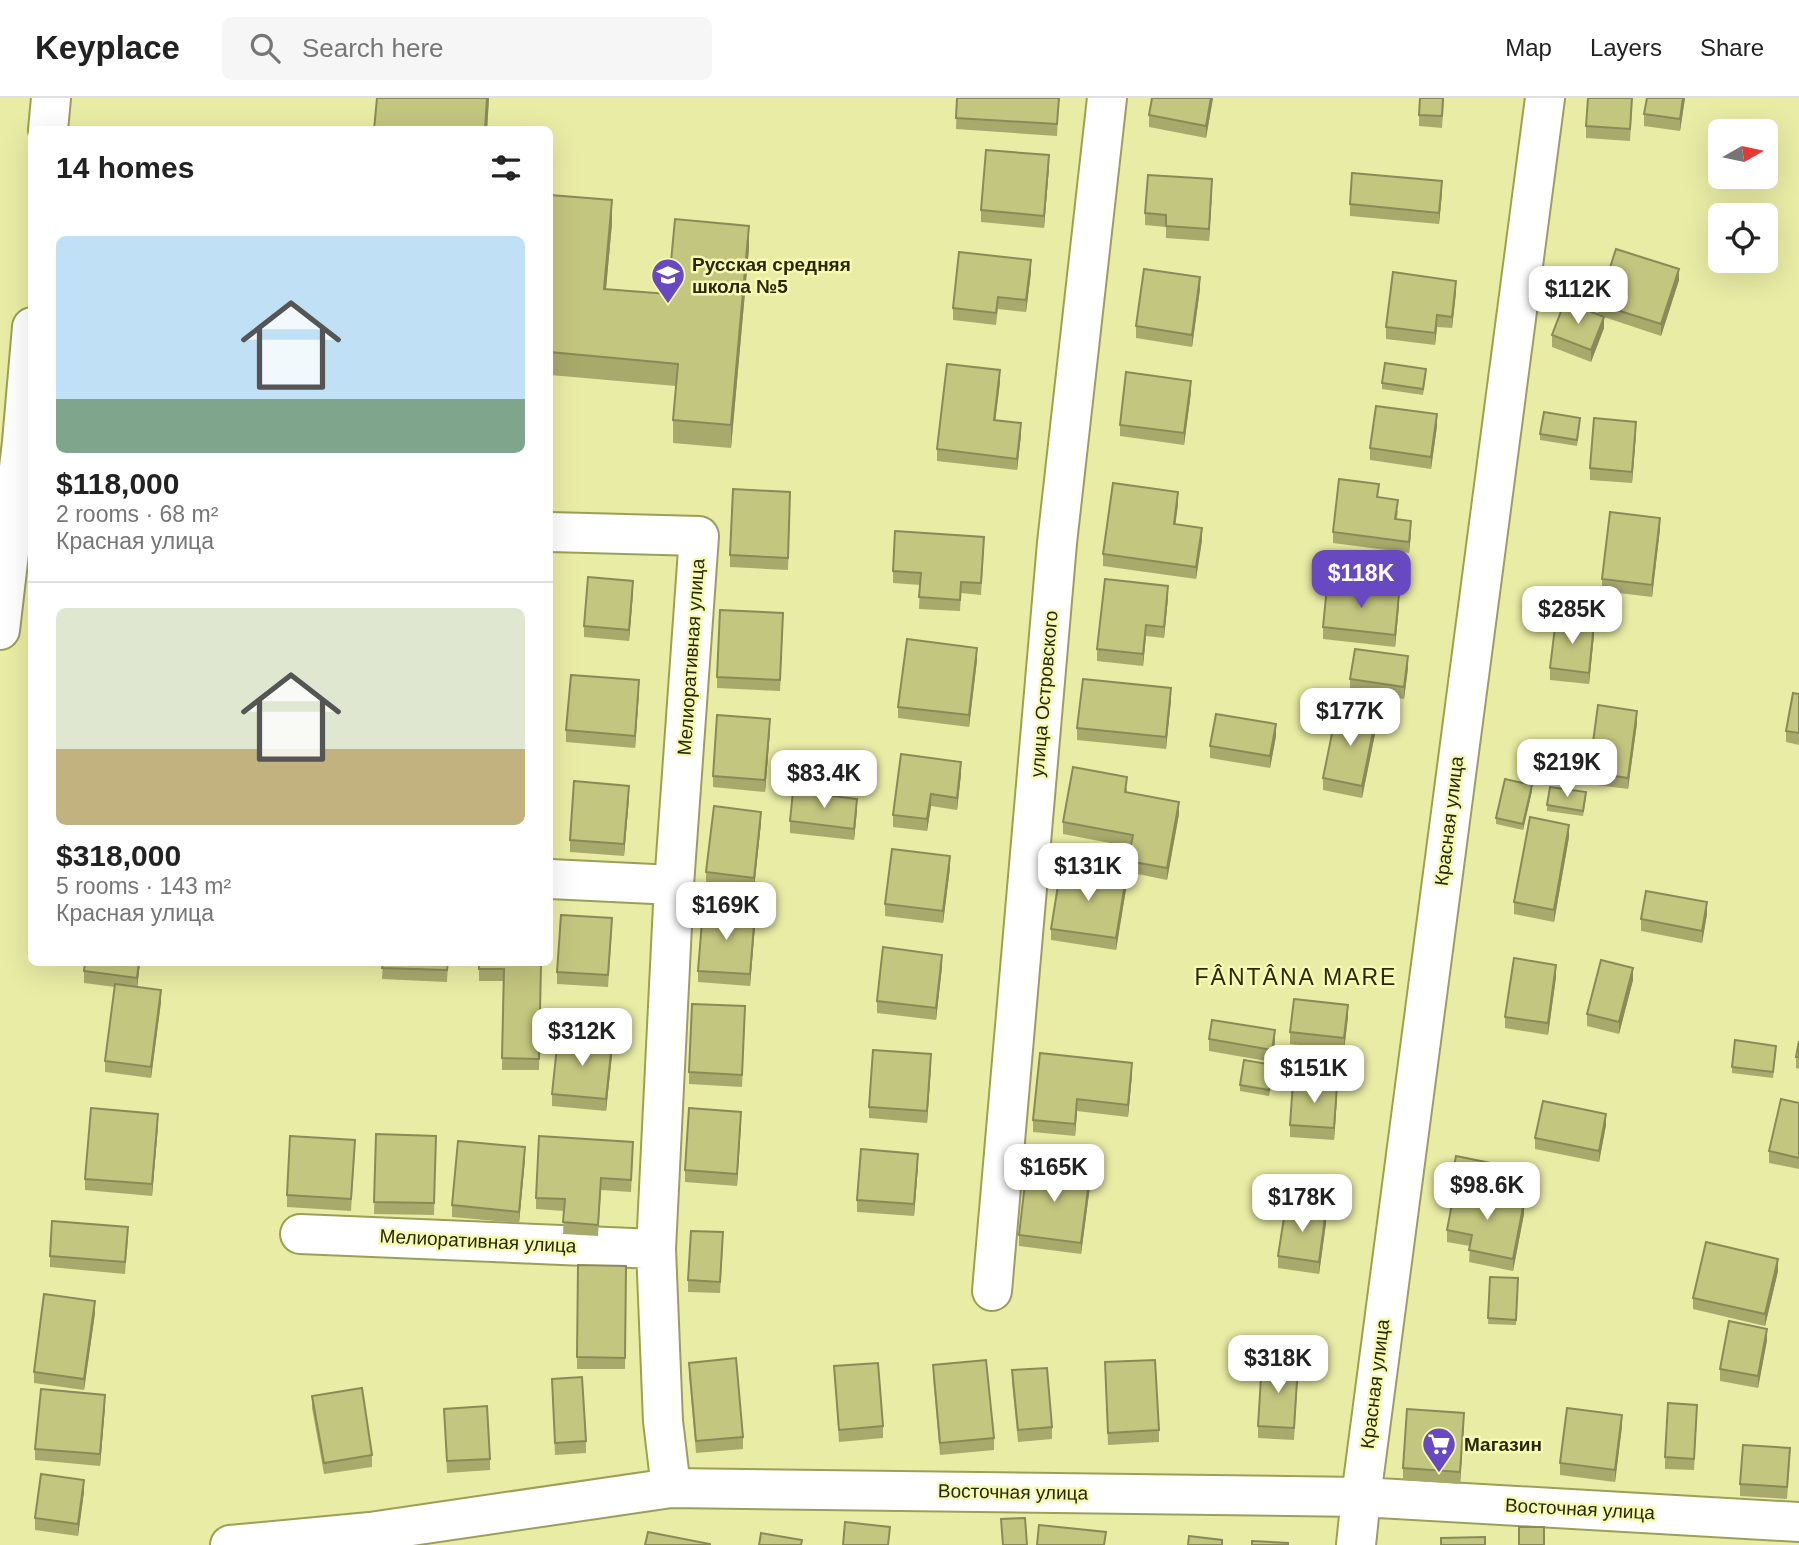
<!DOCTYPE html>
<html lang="en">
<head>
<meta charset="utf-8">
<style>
	:root { --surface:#fff; --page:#f6f6f6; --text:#222; --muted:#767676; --line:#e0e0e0; --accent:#6849c2 }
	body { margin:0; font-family:Arial,sans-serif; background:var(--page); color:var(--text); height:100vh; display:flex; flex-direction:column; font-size:26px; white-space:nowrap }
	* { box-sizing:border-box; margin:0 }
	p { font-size:23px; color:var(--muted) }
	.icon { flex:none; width:38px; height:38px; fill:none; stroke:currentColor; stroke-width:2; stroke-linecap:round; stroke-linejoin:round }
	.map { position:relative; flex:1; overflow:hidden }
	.drawer { position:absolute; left:28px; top:28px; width:525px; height:840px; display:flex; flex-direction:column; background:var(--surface); border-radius:10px; box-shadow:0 7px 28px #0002 }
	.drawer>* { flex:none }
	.needle { width:46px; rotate:81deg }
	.fabs { position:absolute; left:1708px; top:21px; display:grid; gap:14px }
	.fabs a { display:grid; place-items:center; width:70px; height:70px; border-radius:10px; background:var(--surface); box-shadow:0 7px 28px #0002; font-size:35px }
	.price { position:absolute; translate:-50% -60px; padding:0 16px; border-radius:14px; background:#fff; color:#222; font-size:23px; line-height:46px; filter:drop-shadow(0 2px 4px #0008) }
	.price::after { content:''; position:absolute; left:50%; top:42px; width:21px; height:16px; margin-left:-10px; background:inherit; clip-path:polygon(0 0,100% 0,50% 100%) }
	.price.selected { background:var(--accent); color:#fff }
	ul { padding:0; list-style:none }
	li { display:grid; align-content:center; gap:14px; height:371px; padding:0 28px }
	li+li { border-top:2px solid var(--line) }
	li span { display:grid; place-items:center; height:217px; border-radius:10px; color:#555 }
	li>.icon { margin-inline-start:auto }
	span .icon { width:126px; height:126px; fill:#fffc; stroke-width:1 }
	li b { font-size:30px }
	h2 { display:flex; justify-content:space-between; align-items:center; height:84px; padding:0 28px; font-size:30px }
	header { display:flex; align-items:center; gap:42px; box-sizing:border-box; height:98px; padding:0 35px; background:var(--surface); border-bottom:2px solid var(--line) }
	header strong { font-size:33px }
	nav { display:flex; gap:38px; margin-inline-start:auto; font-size:24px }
	.search { width:490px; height:63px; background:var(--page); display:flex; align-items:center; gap:18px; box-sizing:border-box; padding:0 24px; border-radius:10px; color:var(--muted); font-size:26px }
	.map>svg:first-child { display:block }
</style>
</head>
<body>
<header>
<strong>Keyplace</strong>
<div class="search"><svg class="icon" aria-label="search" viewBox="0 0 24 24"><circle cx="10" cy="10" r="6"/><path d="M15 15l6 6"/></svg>Search here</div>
<nav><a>Map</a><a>Layers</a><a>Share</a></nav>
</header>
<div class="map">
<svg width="1799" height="1447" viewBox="0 0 1799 1447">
	<rect width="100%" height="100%" fill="#e9eca4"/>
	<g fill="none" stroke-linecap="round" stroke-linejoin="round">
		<!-- minor casing -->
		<g stroke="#9c9f59" stroke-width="42">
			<path id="minor" d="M48 32 51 0
				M550 434 699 438 674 787 656 1151 663 1323 671 1390
				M0 532 22 344 32 229
				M550 781 674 787
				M300 1136 656 1151
				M992 1193 1057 445 1107 0
				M230 1447 370 1434 671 1390 1361 1399 1799 1424
				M1356 1447 1361 1399 1545 0"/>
		</g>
		<!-- minor -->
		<use href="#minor" stroke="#fff" stroke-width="38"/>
	</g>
	<!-- wall -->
	<path fill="#a8aa6c" d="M377 0H489L487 32H374Z
		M957 0H1059L1057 38 956 31Z
		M1213 0 1206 40 1149 29V17Z
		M1444 0 1442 30 1419 28V17Z
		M1647 0H1685L1680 33 1644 28V16Z
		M1632 12 1630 43 1586 40V28Z
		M1049 69 1044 130 981 124V112Z
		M1212 93 1209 143 1166 140V129L1145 127V115Z
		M1442 94 1439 126 1350 118V106Z
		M550 97 612 125 606 191 668 196 749 150 731 350 673 345V322L676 288 550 277Z
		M1031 174 1026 214 998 211 996 227 953 222V210Z
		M1679 182 1661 238 1604 219V230L1591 264 1552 249V237L1598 216V206Z
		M1200 191 1192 249 1136 240V228Z
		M1456 194 1452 230 1437 229 1435 247 1386 241V229Z
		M1426 277 1423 297 1382 291V285Z
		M1000 284 995 322 1021 337 1017 372 937 363V351Z
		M1191 294 1184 347 1120 338V327Z
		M1580 326 1577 348 1540 342V336Z
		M1437 328 1431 371 1370 362V350Z
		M1636 336 1632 385 1590 382V370Z
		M1379 399 1398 413 1397 421 1411 435 1409 455 1333 445V434Z
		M790 406 788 472 730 469V457Z
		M1178 406 1175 426 1202 442 1196 481 1103 468V456Z
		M1660 431 1652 499 1602 493V481Z
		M984 451 981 497 961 495 960 513 919 511 920 487 893 485V473Z
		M633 495 629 543 584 539V528Z
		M1168 500 1164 540 1146 538 1143 568 1097 563V551Z
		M1399 508 1395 549 1323 541V529Z
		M783 527 780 593 717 590V579Z
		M1594 537 1589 586 1550 582V570Z
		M977 562 969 629 898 620V609Z
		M1408 570 1404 601 1350 593V581Z
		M639 594 635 650 566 644V632Z
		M1799 596V647L1786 644V633Z
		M1171 602 1166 651 1077 642V630Z
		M1637 625 1628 691 1589 686V674Z
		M1376 631 1362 700 1323 692V680Z
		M770 633 765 694 713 689V678Z
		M1276 638 1270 670 1210 660V648Z
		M961 676 957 712 931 708 927 733 893 729V717Z
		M1127 690V694L1179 716 1167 782 1128 774V763L1131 749 1063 736V724Z
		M1532 693 1523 732 1496 726V720Z
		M629 700 624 758 570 754V742Z
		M1586 700 1583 718 1547 713V707Z
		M857 712 854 742 790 735V723Z
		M761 725 754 791 706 786V774Z
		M1569 739 1554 824 1514 816V804Z
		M950 770 943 825 885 818V806Z
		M1126 791 1116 852 1051 842V831Z
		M1707 816 1702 845 1641 833V821Z
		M755 827 750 888 698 884V873Z
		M612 832 608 889 557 886V874Z
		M140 864 137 889 161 904 151 980 105 974V963L115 889 84 885V873Z
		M383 864H448L447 884 382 881Z
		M479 864 541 866 539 972H502L503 883H479Z
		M942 869 936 922 877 915V903Z
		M1556 879 1548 937 1505 930V919Z
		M1633 882 1619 936 1587 928V916Z
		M1348 919 1344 952 1290 946V934Z
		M745 920 742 989 689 986V974Z
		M1209 941 1275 944 1272 964 1209 953Z
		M1799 943V971L1796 970V959Z
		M1776 954 1773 980 1732 975V969Z
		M612 957 606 1013 552 1008V996Z
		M931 968 927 1025 869 1020V1009Z
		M1273 973 1269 998 1240 993V987Z
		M1132 977 1128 1019 1077 1013 1075 1038 1033 1034V1022Z
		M1337 999 1334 1042 1290 1039V1027Z
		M1799 1005V1071L1769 1065V1053Z
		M741 1026 737 1088 685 1084V1072Z
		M1606 1027 1599 1064 1535 1051V1040Z
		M158 1028 152 1098 85 1092V1081Z
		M376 1036 436 1038 434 1117 374 1116Z
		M355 1053 351 1113 287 1109V1097Z
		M633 1056 631 1094 601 1092 598 1138 563 1136 564 1113 536 1111V1100Z
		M525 1061 519 1125 452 1119V1107Z
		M918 1068 914 1118 857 1114V1102Z
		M1501 1073 1497 1099 1524 1116 1513 1173 1469 1164 1470 1148 1447 1144V1132L1455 1091H1451V1085Z
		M1090 1088 1081 1156 1019 1148V1137Z
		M1326 1125 1319 1176 1278 1170V1158Z
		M128 1141 125 1176 50 1169V1158Z
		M723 1146 720 1195 688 1194V1182Z
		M578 1167 626 1168 625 1271H577Z
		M1778 1173 1765 1228 1693 1211V1200Z
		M1490 1179 1518 1180 1516 1227 1488 1226Z
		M95 1215 84 1292 34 1285V1274Z
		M1767 1242 1758 1290 1720 1283V1271Z
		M1105 1264 1159 1332V1344L1108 1347Z
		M689 1265 743 1339V1351L696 1355 689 1277Z
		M933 1267 994 1340V1352L940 1357 933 1279Z
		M834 1268 883 1328V1340L839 1344Z
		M1012 1272 1052 1329V1341L1018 1344 1012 1284Z
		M1298 1278 1294 1342 1258 1340V1328Z
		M552 1281 586 1343V1355L555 1357Z
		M312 1298 372 1357V1369L324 1376 312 1310Z
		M105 1308 100 1368 35 1362V1351Z
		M444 1311 490 1361V1372L447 1375Z
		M1697 1318 1694 1372 1665 1371V1359Z
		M1464 1327 1460 1386 1403 1382V1370Z
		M1622 1328 1615 1384 1560 1377V1365Z
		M1790 1362 1787 1401 1740 1398V1386Z
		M84 1394 78 1438 35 1432V1420Z"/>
	<!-- shaded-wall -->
	<path fill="#888b58" d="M487 0H489L487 32 485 31Z
		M1211 0H1213L1206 40V28Z
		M1683 0H1685L1680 33V21Z
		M1049 57V69L1044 130V118Z
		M1212 81V93L1209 143V131Z
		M1442 83V94L1439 126V115Z
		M612 102V125L604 213V191Z
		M749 128V150L731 350V327Z
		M1031 162V174L1026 214V202Z
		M1679 171V182L1661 238V226Z
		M1200 179V191L1192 249V237Z
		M1456 183V194L1452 230V219Z
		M1437 217V229L1435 247V235Z
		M1604 219V230L1591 264V252Z
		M1000 272V284L994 334V322Z
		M1191 283V294L1184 347V335Z
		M1437 316V328L1431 371V359Z
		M1636 324V336L1632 385V374Z
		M1021 325V337L1017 372V361Z
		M1178 394V406L1174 438V426Z
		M1660 420V431L1652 499V487Z
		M1411 423V435L1409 455V444Z
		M1202 430V442L1196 481V469Z
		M633 483V495L629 543V532Z
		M1168 488V500L1164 540V529Z
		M1399 496V508L1395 549V537Z
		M1594 525V537L1589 586V575Z
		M1146 527V538L1143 568V556Z
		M977 550V562L969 629V617Z
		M1408 558V570L1404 601V589Z
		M639 582V594L635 650V638Z
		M1171 590V602L1166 651V639Z
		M1637 613V625L1628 691V680Z
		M1376 619V631L1362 700V688Z
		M770 621V633L765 694V682Z
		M1276 626V638L1270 670V658Z
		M961 664V676L957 712V700Z
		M1532 687V693L1523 732V726Z
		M629 688V700L624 758V746Z
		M931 696V708L927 733V721Z
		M857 701V712L854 742V731Z
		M1179 704V716L1167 782V770Z
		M761 714V725L754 791V780Z
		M1569 727V739L1554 824V812Z
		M950 758V770L943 825V813Z
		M1126 780V791L1116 852V840Z
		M1707 804V816L1702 845V833Z
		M755 815V827L750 888V876Z
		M942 857V869L936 922V910Z
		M139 864H140L137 892V880Z
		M1556 867V879L1548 937V925Z
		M1633 870V882L1619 936V924Z
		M161 892V904L151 980V969Z
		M1348 907V919L1344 952V940Z
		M1275 932V944L1272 964V952Z
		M612 945V957L606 1013V1001Z
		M931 956V968L927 1025V1013Z
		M1132 965V977L1128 1019V1007Z
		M1337 987V999L1334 1042V1030Z
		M1077 1001V1013L1075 1038V1026Z
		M741 1014V1026L737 1088V1076Z
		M158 1016V1028L152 1098V1086Z
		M1606 1016V1027L1599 1064V1053Z
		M525 1049V1061L519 1125V1114Z
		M918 1056V1068L914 1118V1106Z
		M1501 1067V1073L1497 1099V1093Z
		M1090 1076V1088L1081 1156V1145Z
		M1524 1104V1116L1513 1173V1161Z
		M1326 1113V1125L1319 1176V1164Z
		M1778 1161V1173L1765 1228V1216Z
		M95 1203V1215L84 1292V1281Z
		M1767 1231V1242L1758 1290V1278Z
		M105 1297V1308L100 1368V1356Z
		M1464 1315V1327L1460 1386V1374Z
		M1622 1317V1328L1615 1384V1372Z
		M84 1382V1394L78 1438V1426Z"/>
	<!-- building -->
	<path fill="#c3c67e" stroke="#888b58" stroke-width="2" d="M377 0H487L485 31 453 29V32H374Z
		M957 0H1059L1057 26 956 20Z
		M1152 0H1211L1206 28 1149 17Z
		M1420 0H1443L1442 18 1419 17Z
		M1588 0H1632L1630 31 1586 28Z
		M1647 0H1683L1680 21 1644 16Z
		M986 52 1049 57 1044 118 981 112Z
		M1352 75 1442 83 1439 115 1350 106Z
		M1148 77 1212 81 1209 131 1166 128V117L1145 115Z
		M550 97 612 102 604 191 668 196 675 121 749 128 731 327 673 322 678 266 550 254Z
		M1616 151 1679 171 1661 226 1598 206Z
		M959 154 1031 162 1026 202 998 199 996 215 953 210Z
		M1144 171 1200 179 1192 237 1136 228Z
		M1393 174 1456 183 1452 219 1437 217 1435 235 1386 229Z
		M1565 203 1604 219 1591 252 1552 237Z
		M1385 265 1426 271 1423 291 1382 285Z
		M947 266 1000 272 994 322 1021 325 1017 361 937 351Z
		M1126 274 1191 283 1184 335 1120 327Z
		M1376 308 1437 316 1431 359 1370 350Z
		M1544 314 1580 320 1577 342 1540 336Z
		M1594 320 1636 324 1632 374 1590 370Z
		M1339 381 1379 386 1377 399 1398 402 1395 421 1411 423 1409 444 1333 434Z
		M1113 385 1178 394 1174 426 1202 430 1196 469 1103 456Z
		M733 391 790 394 788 460 730 457Z
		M1610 414 1660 420 1652 487 1602 481Z
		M895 433 984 439 981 485 961 484 960 502 919 499 921 475 893 473Z
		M588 479 633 483 629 532 584 528Z
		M1105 481 1168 488 1164 529 1146 527 1143 556 1097 551Z
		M1327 488 1399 496 1395 537 1323 529Z
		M720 512 783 515 780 582 717 579Z
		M1556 521 1594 525 1589 575 1550 570Z
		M907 541 977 550 969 617 898 609Z
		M1355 551 1408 558 1404 589 1350 581Z
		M571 577 639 582 635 638 566 632Z
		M1083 581 1171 590 1166 639 1077 630Z
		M1793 595 1799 596V635L1786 633Z
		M1598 607 1637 613 1628 680 1589 674Z
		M1337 611 1376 619 1362 688 1323 680Z
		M1216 616 1276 626 1270 658 1210 648Z
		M717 617 770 621 765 682 713 678Z
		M901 656 961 664 957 700 931 696 927 721 893 717Z
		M1073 669 1127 679 1125 694 1179 704 1167 770 1128 763 1133 737 1063 724Z
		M1505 681 1532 687 1523 726 1496 720Z
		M574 683 629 688 624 746 570 742Z
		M1550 689 1586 694 1583 713 1547 707Z
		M793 693 857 701 854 731 790 723Z
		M714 708 761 714 754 780 706 774Z
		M1530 719 1569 727 1554 812 1514 804Z
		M892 751 950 758 943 813 885 806Z
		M1061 769 1126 780 1116 840 1051 831Z
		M1646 793 1707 804 1702 833 1641 821Z
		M703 811 755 815 750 876 698 873Z
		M561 817 612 820 608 877 557 874Z
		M883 849 942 857 936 910 877 903Z
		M1514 860 1556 867 1548 925 1505 919Z
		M1601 862 1633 870 1619 924 1587 916Z
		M85 864H139L137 880 84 873Z
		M383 864H448L447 872 382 870Z
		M479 864 541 866 539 961 502 960 504 871H479Z
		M115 886 161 892 151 969 105 963Z
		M1294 901 1348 907 1344 940 1290 934Z
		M692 906 745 908 742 977 689 974Z
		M1212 922 1275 932 1272 952 1209 941Z
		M558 939 612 945 606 1001 552 996Z
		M1735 942 1776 948 1773 974 1732 969Z
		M1799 943V959H1796Z
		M873 952 931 956 927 1013 869 1009Z
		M1040 955 1132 965 1128 1007 1077 1001 1075 1026 1033 1022Z
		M1244 962 1273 967 1269 992 1240 987Z
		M1293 984 1337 987 1334 1030 1290 1027Z
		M1781 1001 1799 1005V1060L1769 1053Z
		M1543 1003 1606 1016 1599 1053 1535 1040Z
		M91 1010 158 1016 152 1086 85 1081Z
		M689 1010 741 1014 737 1076 685 1072Z
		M376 1036 436 1038 434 1105 374 1104Z
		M290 1038 355 1042 351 1101 287 1097Z
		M539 1038 633 1044 631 1082 601 1080 598 1127 563 1124 565 1101 536 1100Z
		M458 1043 525 1049 519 1114 452 1107Z
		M861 1051 918 1056 914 1106 857 1102Z
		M1456 1058 1501 1067 1497 1093 1451 1085Z
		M1027 1068 1090 1076 1081 1145 1019 1137Z
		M1455 1090 1524 1104 1513 1161 1469 1152 1472 1137 1447 1132Z
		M1286 1107 1326 1113 1319 1164 1278 1158Z
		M52 1123 128 1129 125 1164 50 1158Z
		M691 1133 723 1134 720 1184 688 1182Z
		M1706 1144 1778 1161 1765 1216 1693 1200Z
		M578 1167 626 1168 625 1260 577 1259Z
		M1490 1179 1518 1180 1516 1222 1488 1220Z
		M44 1196 95 1203 84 1281 34 1274Z
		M1729 1223 1767 1231 1758 1278 1720 1271Z
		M736 1260 743 1339 696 1343 689 1265Z
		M986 1262 994 1340 940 1345 933 1267Z
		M1155 1262 1159 1332 1108 1335 1105 1264Z
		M1262 1264 1298 1266 1294 1330 1258 1328Z
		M878 1265 883 1328 839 1332 834 1268Z
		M1047 1270 1052 1329 1018 1332 1012 1272Z
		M582 1279 586 1343 555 1345 552 1281Z
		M362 1290 372 1357 324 1365 312 1298Z
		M41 1291 105 1297 100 1356 35 1351Z
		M1668 1305 1697 1307 1694 1361 1665 1359Z
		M487 1308 490 1361 447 1363 444 1311Z
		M1567 1310 1622 1317 1615 1372 1560 1365Z
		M1407 1311 1464 1315 1460 1374 1403 1370Z
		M1743 1347 1790 1350 1787 1389 1740 1386Z
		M41 1376 84 1382 78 1426 35 1420Z
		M1025 1420 1027 1447H1003L1001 1421Z
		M845 1424 890 1429 888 1447H843Z
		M1039 1427 1106 1434 1104 1447H1037Z
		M1519 1429H1544V1447H1519Z
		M648 1434 710 1446V1447H645Z
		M761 1435 802 1442 801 1447H759Z
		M1189 1438 1222 1442V1447H1188Z
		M1485 1439V1447H1441V1440Z
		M1252 1443 1288 1445V1447H1252Z"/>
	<!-- icons -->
	<defs>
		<g id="school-pin" transform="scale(1.75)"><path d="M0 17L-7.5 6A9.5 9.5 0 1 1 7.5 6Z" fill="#6849c2" stroke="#f6fab0"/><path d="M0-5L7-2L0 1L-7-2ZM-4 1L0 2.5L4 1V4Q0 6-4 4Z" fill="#fff"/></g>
		<g id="supermarket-pin" transform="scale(1.75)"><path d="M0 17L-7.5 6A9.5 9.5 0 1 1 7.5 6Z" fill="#6849c2" stroke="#f6fab0"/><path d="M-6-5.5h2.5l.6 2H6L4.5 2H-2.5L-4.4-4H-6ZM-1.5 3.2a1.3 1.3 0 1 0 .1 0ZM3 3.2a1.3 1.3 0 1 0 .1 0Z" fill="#fff"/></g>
	</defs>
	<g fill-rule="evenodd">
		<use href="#school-pin" x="668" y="177"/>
		<use href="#supermarket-pin" x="1439" y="1346"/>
	</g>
	<g text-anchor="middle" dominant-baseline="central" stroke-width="5" stroke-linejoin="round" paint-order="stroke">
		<!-- poi labels -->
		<g font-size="19" font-weight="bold" fill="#27280a" stroke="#f6fab0" text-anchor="start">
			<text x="692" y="166">Русская средняя<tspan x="692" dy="22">школа №5</tspan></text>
			<text x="1464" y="1346">Магазин</text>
		</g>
		<!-- street labels -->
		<g font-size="19" fill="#27280a" stroke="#f6fab0">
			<text transform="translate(691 559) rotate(-86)">Мелиоративная улица</text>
			<text transform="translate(1044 596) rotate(-85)">улица Островского</text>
			<text transform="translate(1449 723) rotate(-83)">Красная улица</text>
			<text transform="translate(478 1143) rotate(3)">Мелиоративная улица</text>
			<text transform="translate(1375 1286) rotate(-83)">Красная улица</text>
			<text transform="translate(1013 1394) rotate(1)">Восточная улица</text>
			<text transform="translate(1580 1411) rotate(3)">Восточная улица</text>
		</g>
		<!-- quarter labels -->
		<g font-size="23" letter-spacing="2" fill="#27280a" stroke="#f6fab0">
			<text x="1296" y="879">FÂNTÂNA MARE</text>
		</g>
	</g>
</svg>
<div class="fabs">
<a><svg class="needle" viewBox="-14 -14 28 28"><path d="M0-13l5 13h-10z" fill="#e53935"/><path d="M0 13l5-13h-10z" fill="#767676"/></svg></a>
<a><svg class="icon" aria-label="locate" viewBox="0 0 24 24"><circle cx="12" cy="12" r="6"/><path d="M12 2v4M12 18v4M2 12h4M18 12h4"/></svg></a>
</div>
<b class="price" style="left:1578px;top:228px">$112K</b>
<b class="price selected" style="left:1361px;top:512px">$118K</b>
<b class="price" style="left:1572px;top:548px">$285K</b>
<b class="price" style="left:1350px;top:650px">$177K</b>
<b class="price" style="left:1567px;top:701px">$219K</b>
<b class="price" style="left:824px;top:712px">$83.4K</b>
<b class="price" style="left:1088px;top:805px">$131K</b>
<b class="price" style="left:726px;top:844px">$169K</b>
<b class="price" style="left:582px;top:970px">$312K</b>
<b class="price" style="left:1314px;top:1007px">$151K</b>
<b class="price" style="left:1054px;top:1106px">$165K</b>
<b class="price" style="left:1487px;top:1124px">$98.6K</b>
<b class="price" style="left:1302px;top:1136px">$178K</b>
<b class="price" style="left:1278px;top:1297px">$318K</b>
<section class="drawer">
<h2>14 homes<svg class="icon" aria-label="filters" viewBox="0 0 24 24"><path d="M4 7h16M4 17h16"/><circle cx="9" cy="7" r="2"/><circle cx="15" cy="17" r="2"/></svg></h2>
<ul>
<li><span style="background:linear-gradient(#bfe0f5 75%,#7fa58c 0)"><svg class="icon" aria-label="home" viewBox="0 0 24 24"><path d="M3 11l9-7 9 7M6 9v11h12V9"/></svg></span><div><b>$118,000</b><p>2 rooms · 68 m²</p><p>Красная улица</p></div></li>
<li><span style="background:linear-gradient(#dfe7d0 65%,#c2b280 0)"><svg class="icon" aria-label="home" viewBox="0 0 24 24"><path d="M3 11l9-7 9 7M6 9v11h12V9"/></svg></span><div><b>$318,000</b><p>5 rooms · 143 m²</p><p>Красная улица</p></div></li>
</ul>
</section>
</div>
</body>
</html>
